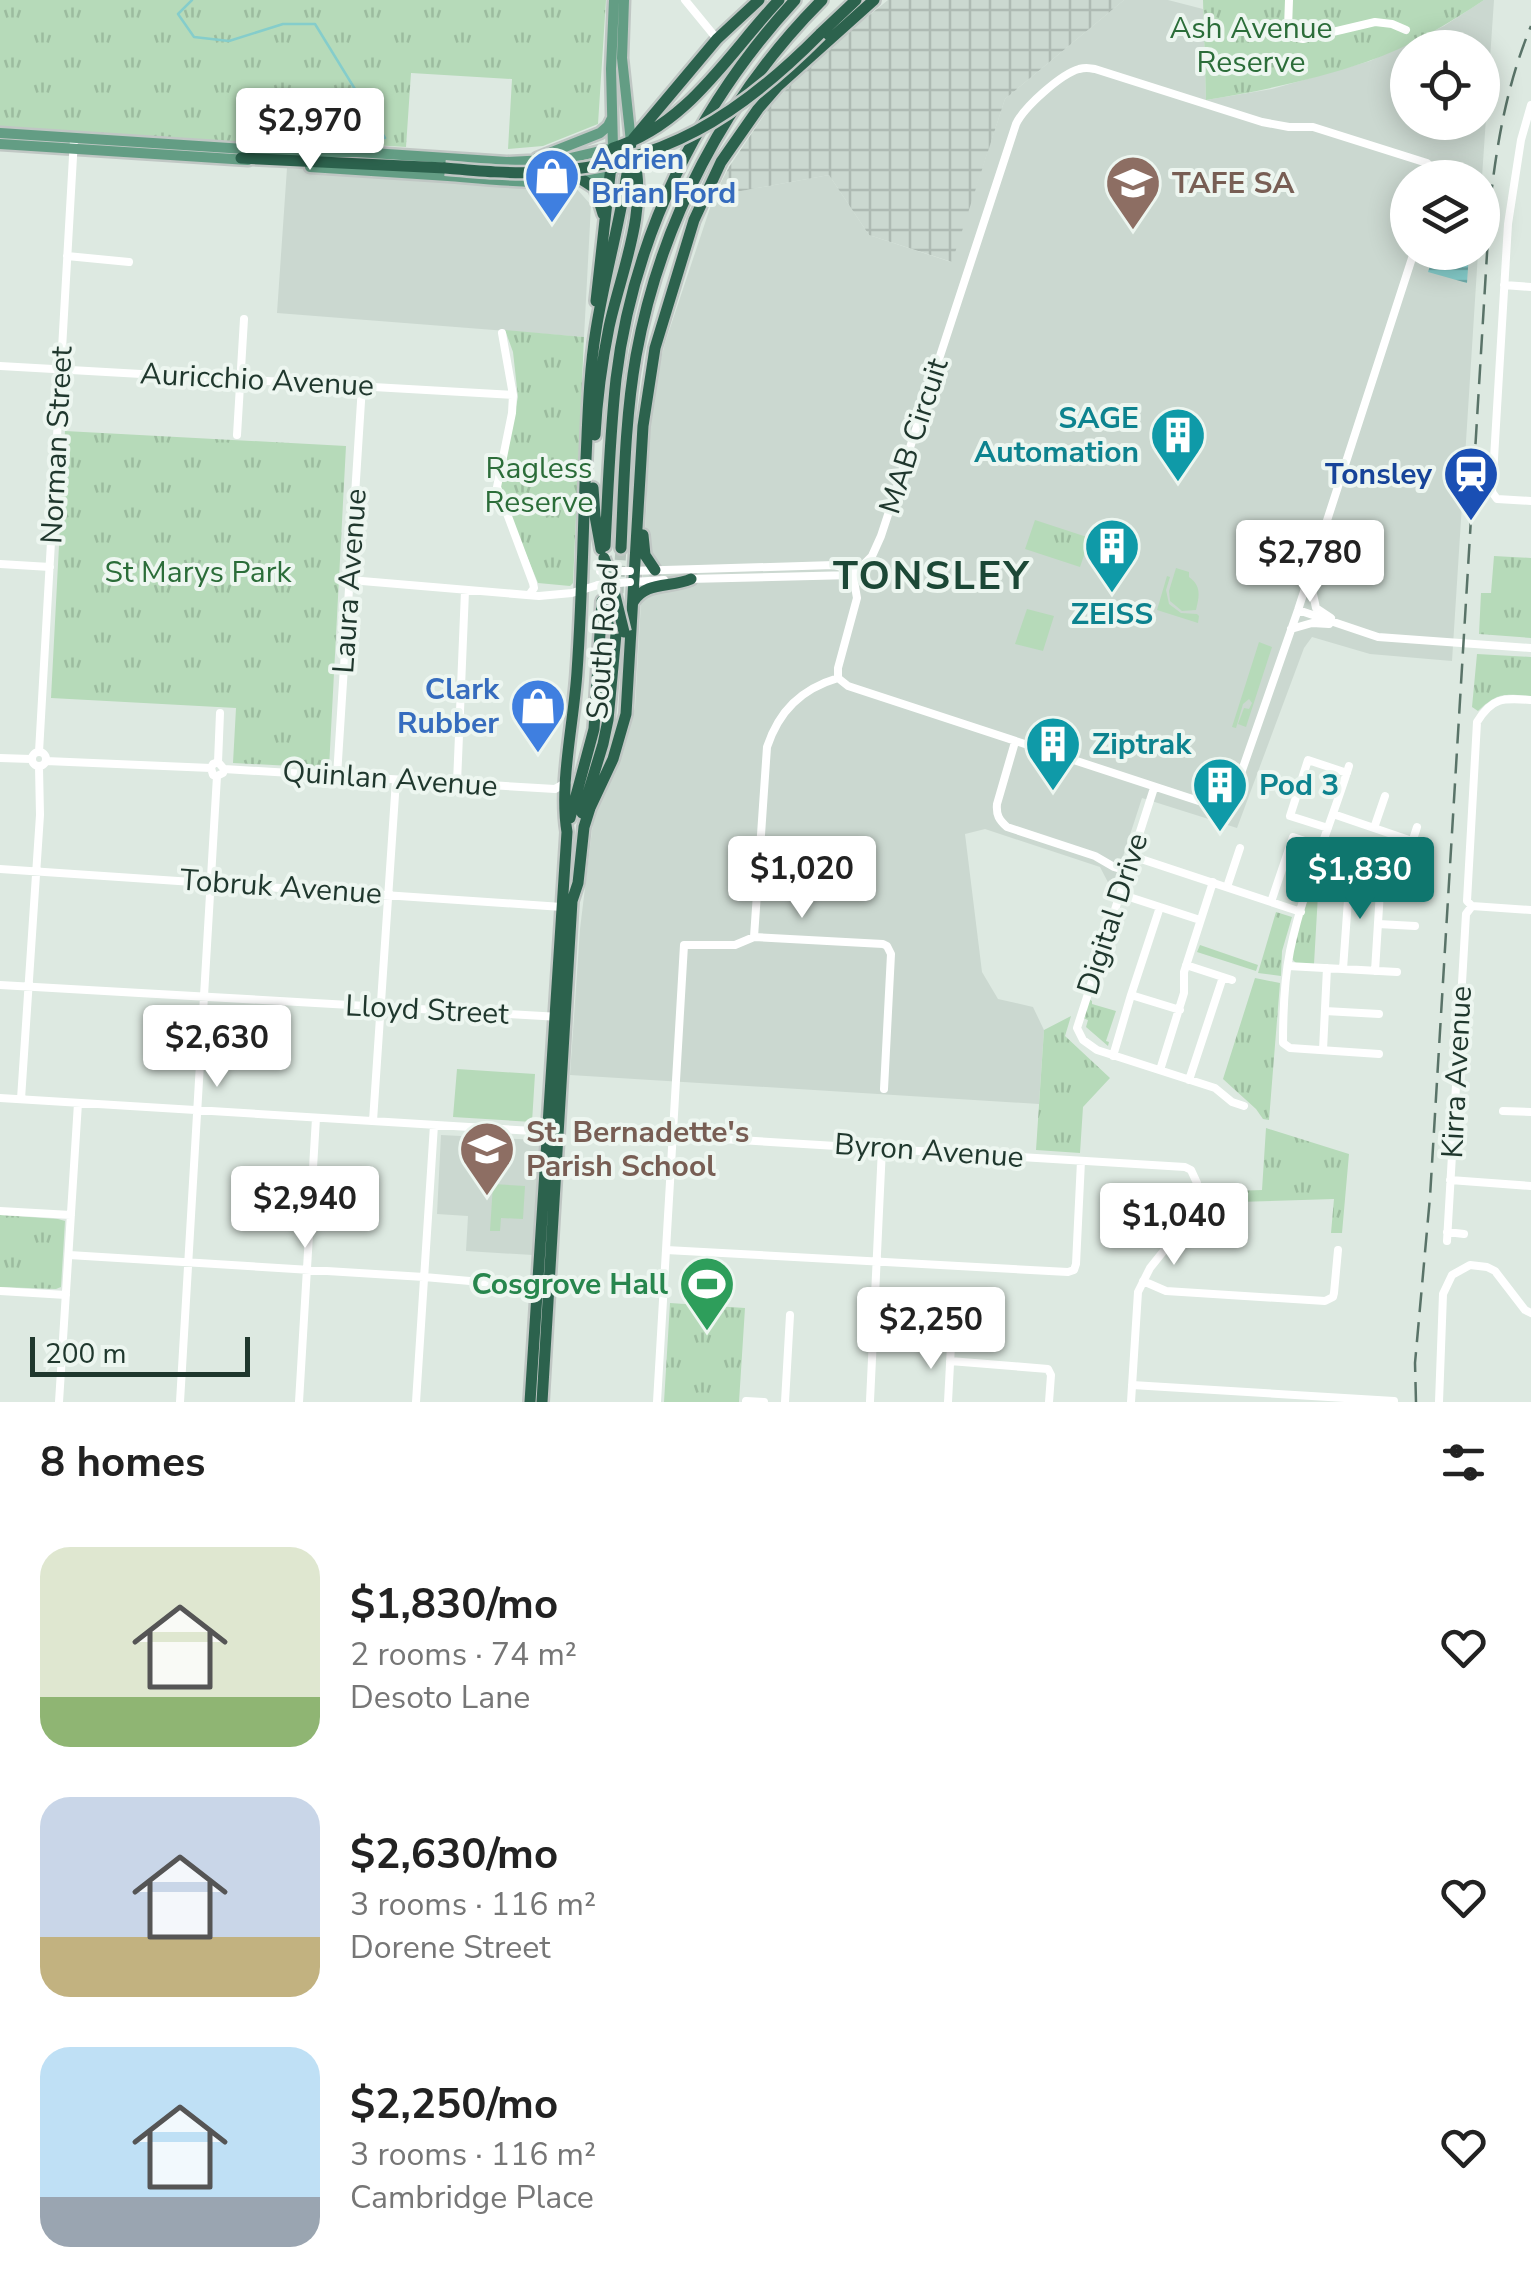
<!DOCTYPE html>
<html lang="en">
<head>
<meta charset="utf-8">
<style>
	:root { --surface:#fff; --page:#f6f6f6; --text:#222; --muted:#767676; --accent:#0f766e }
	body { margin:0; font-family:"Nunito Sans",sans-serif; background:var(--page); color:var(--text); height:100vh; display:flex; flex-direction:column; font-size:38px; white-space:nowrap }
	* { box-sizing:border-box; margin:0 }
	p { font-size:32px; color:var(--muted) }
	.icon { flex:none; width:55px; height:55px; fill:none; stroke:currentColor; stroke-width:2; stroke-linecap:round; stroke-linejoin:round }
	.map { position:relative; height:1402px; overflow:hidden }
	.sheet { display:flex; flex-direction:column; background:var(--surface); flex:1 }
	.sheet>* { flex:none }
	.fabs { position:absolute; left:1390px; top:30px; display:grid; gap:20px }
	.fabs a { display:grid; place-items:center; width:110px; height:110px; border-radius:50%; background:var(--surface); box-shadow:0 5px 25px #0003; font-size:50px }
	.scale { position:absolute; left:30px; bottom:25px; width:220px; box-sizing:border-box; padding-left:10px; border:5px solid #1f372d; border-top:0; font-size:28px; line-height:35px; white-space:nowrap; color:#1f372d; -webkit-text-stroke:8px #edf6f0; paint-order:stroke }
	.price { position:absolute; translate:-50% -85px; padding:0 22px; border-radius:10px; background:#fff; color:#222; font-size:32px; line-height:65px; filter:drop-shadow(0 2px 5px #0008) }
	.price::after { content:''; position:absolute; left:50%; top:60px; width:30px; height:22px; margin-left:-15px; background:inherit; clip-path:polygon(0 0,100% 0,50% 100%) }
	.price.on { background:var(--accent); color:#fff }
	ul { padding:0; list-style:none }
	li { display:flex; align-items:center; gap:30px; height:250px; padding:0 40px }
	li span { display:grid; place-items:center; flex:none; width:280px; height:200px; border-radius:30px; color:#555 }
	li>.icon { margin-inline-start:auto }
	span .icon { width:120px; height:120px; fill:#fffc; stroke-width:1 }
	li b { font-size:42px }
	h2 { display:flex; justify-content:space-between; align-items:center; height:120px; padding:0 40px; font-size:42px }
	.map>svg:first-child { display:block }
</style>
</head>
<body>
<div class="map">
<svg width="1531" height="1402" viewBox="0 0 1531 1402">
	<defs>
		<pattern id="industrial-grid" width="8" height="8" patternUnits="userSpaceOnUse" patternTransform="scale(2.5)"><rect width="8" height="8" fill="#cbd8d0"/><path d="M0 4h8M4 0v8" fill="none" stroke="#aebab3"/></pattern>
		<pattern id="park-tufts" width="24" height="20" patternUnits="userSpaceOnUse" patternTransform="scale(2.5)"><rect width="24" height="20" fill="#b6dab9"/><path d="M3 7l-1-3M5 7V3M7 7l1-3M15 17l-1-3M17 17v-4M19 17l1-3" fill="none" stroke="#9cbc9f"/></pattern>
		<pattern id="water-rules" width="6" height="5" patternUnits="userSpaceOnUse" patternTransform="scale(2.5)"><rect width="6" height="5" fill="#85cdcb"/><path d="M0 2.5h6" fill="none" stroke="#6ca7a5"/></pattern>
	</defs>
	<rect width="100%" height="100%" fill="#dde9e1"/>
	<!-- built -->
	<path fill="#cbd8d0" fill-rule="evenodd" d="M1124 0H1168L1203 9 1206 100 1272 89 1370 61 1444 26 1484 0H1494L1482 177 1408 178V252L1478 253 1452 661 1370 654 1312 637 1304 648 1237 828 1142 798 1112 890 1100 867 985 829 965 834 982 972 998 999 1033 1007 1044 1030 1039 1104 570 1075 580 929 594 814 623 752 635 707 647 497 645 467 652 394 665 343 714 196 829 175 869 235 951 262 1005 99ZM1408 48H1482V122H1408Z
		M287 168 576 188 591 205 584 337 277 313Z
		M441 1135 539 1140 533 1255 466 1251 468 1216 437 1214Z"/>
	<!-- industrial -->
	<path fill="url(#industrial-grid)" d="M888 0H1124L1005 99 952 262 869 235 829 175 714 196 729 167 771 105 818 57Z"/>
	<!-- green -->
	<path fill="#b6dab9" d="M1176 568 1189 572V577C1202 586 1199 597 1196 610L1182 611 1170 601 1169 591Z
		M1167 576 1170 577 1166 590 1169 604 1181 613 1197 614 1199 616 1198 623 1157 610Z
		M1027 609 1054 616 1043 651 1015 644Z
		M1259 642 1272 647 1246 727 1238 724 1244 708 1249 709 1252 703 1249 699 1243 704 1236 728 1232 727Z
		M1200 945 1258 965 1256 971 1197 952Z
		M457 1069 535 1074 532 1122 453 1117Z
		M493 1184 525 1186 523 1219 501 1218 500 1231H490Z"/>
	<!-- park -->
	<path fill="url(#park-tufts)" d="M0 0H606L598 124 543 146 508 149 512 79 411 73 406 147 356 144 259 150 0 133Z
		M1203 0H1484C1448 24 1408 48 1366 62 1314 80 1260 91 1206 100Z
		M505 330 584 337 573 583 570 586 538 583 501 494V478L518 397 513 352Z
		M65 431 346 446 329 768 233 763 236 708 51 698Z
		M1035 520 1090 538 1080 567 1025 549Z
		M1494 556 1531 558V638L1479 634 1481 593H1491Z
		M1477 654 1531 657V696C1504 694 1498 692 1478 711L1472 707Z
		M1319 877 1314 964 1296 963 1290 957 1291 950 1315 878Z
		M1276 912 1292 917 1282 951 1281 976 1258 973Z
		M1255 978 1280 983 1269 1120 1263 1119 1256 1109 1223 1079Z
		M1089 999 1092 1001V1004L1116 1011 1106 1041 1109 1042 1108 1046 1086 1027 1088 1020 1083 1018Z
		M1071 1016 1065 1036 1110 1078 1083 1107 1080 1153 1036 1150 1044 1030Z
		M1266 1128 1349 1154 1342 1233H1331L1334 1199 1203 1203 1204 1192 1262 1190Z
		M0 1215 58 1219 65 1221 61 1287 56 1289 0 1287Z
		M670 1303 745 1308 739 1402H664Z"/>
	<!-- water -->
	<path fill="url(#water-rules)" d="M1434 253H1469L1467 283 1428 272Z"/>
	<g fill="none" stroke-linecap="round" stroke-linejoin="round">
		<!-- stream -->
		<path stroke="#85cdcb" stroke-width="2.5" d="M192 0 178 14 194 37 229 41 283 24H315L385 138"/>
		<!-- highway-tunnel -->
		<path stroke="#b7c5bd" stroke-width="11" stroke-dasharray="11 5.5" stroke-linecap="butt" d="M618 593 621 548"/>
		<!-- major casing -->
		<g stroke="#c0c7c4" stroke-width="15">
			<path id="major" d="M624 0 622 58 631 142
				M0 133 291 152H357L507 162 566 159 613 148 611 69 614 0
				M0 144 248 160
				M537 158 600 133 608 126 612 118
				M310 167C356 170 402 173 448 176 489 179 582 191 615 168"/>
		</g>
		<!-- highway casing -->
		<g stroke="#c0c7c4" stroke-width="16">
			<path id="highway" d="M820 34 856 0
				M633 139 717 39 759 0
				M241 158 445 168
				M581 179 595 188 603 214
				M596 301 613 148C688 125 728 54 779 0
				M595 435C597 399 602 362 609 327 621 271 649 211 633 153
				M593 488 595 516 601 549
				M643 535 645 555 655 570
				M605 546C608 490 610 434 616 379 633 237 698 105 795 0
				M621 548C624 484 625 419 636 356 660 223 726 96 822 0
				M633 602C646 581 670 588 691 579
				M582 813 603 744 608 720 617 623
				M570 818 594 729 602 601
				M530 1402 567 832C559 784 574 721 577 672 582 601 583 530 586 459 588 416 589 372 596 330 606 267 625 206 631 142
				M542 1402 572 901 578 883 584 827 590 808 613 759 626 714 643 426 655 348 694 220 721 162 758 109 778 86 874 0"/>
		</g>
		<!-- minor -->
		<path stroke="#fff" stroke-width="8" d="M685 0 717 39
			M1289 0 1288 28 1292 37 1303 39 1375 22 1392 24 1406 30
			M1531 105 1521 140 1508 224 1492 492 1497 499 1531 501
			M67 256 129 262
			M1504 285 1531 287
			M502 333 513 395 512 413 497 487 533 583 534 588 529 595
			M0 366 513 395
			M237 435 244 319
			M0 564 50 567
			M631 571 834 565 846 568 853 575
			M853 575 857 598 838 668V678L848 686 1217 807 1226 806 1232 799 1298 610 1414 252
			M853 575 872 556 881 536 1016 124C1024 107 1061 74 1079 69 1087 67 1087 68 1095 69L1262 122 1289 127H1313L1427 163 1435 170 1437 178
			M688 579 853 575
			M350 580 539 596 572 593 598 585
			M1310 580 1316 608 1331 618
			M633 582 664 580
			M1298 610 1378 637 1531 648
			M1291 629 1312 623 1329 624
			M1531 700C1503 698 1492 697 1477 722L1467 901 1472 906 1531 910
			M1015 742 997 804C996 815 999 820 1007 827L1095 856 1114 867 1127 871
			M32 759a7 7 0 1 1 14 0a7 7 0 1 1-14 0Z
			M39 752 74 139
			M0 758 31 759
			M46 761 211 768
			M218 762 220 713
			M1349 766C1330 827 1303 888 1290 951 1284 981 1283 1013 1283 1043L1290 1048 1379 1054
			M224 769 555 789 567 782
			M337 776 362 386
			M457 783 465 591
			M1154 788 1077 1028 1083 1040 1097 1050 1215 1088 1232 1102 1244 1106
			M1333 814 1412 841
			M1328 828 1290 816 1308 760 1347 773
			M1374 828 1385 796
			M1132 856 1301 912
			M1315 868 1326 871 1419 877 1423 881V890
			M0 869 562 907
			M1406 876 1407 858 1417 827
			M1227 887 1240 848
			M1120 894 1200 920
			M1271 902 1293 837 1322 847
			M1160 907 1131 995 1180 1010
			M1378 924 1415 926
			M754 937 767 747C779 711 801 689 838 678
			M1186 965 1232 980
			M1288 966 1397 972
			M1343 969 1350 872
			M1375 971 1381 875
			M0 985 560 1017
			M1325 1011 1379 1014
			M1323 1050 1327 968
			M1113 1056 1131 995
			M1160 1070 1184 993V972L1213 882
			M1189 1080 1223 977
			M0 1098 549 1132
			M21 1099 40 815 39 767
			M1503 1111 1531 1112
			M373 1121 396 780
			M672 1136 1185 1167 1191 1170 1197 1183 1196 1203 1190 1218 1150 1268 1138 1292 1131 1402
			M1450 1180 1531 1186
			M0 1211 71 1215
			M1447 1232 1464 1234
			M1447 1241 1466 914 1472 906
			M666 1250 1068 1272 1074 1270 1076 1264 1081 1161
			M69 1255 424 1277 538 1287
			M1143 1281 1166 1291 1325 1301 1333 1297 1334 1293 1338 1250
			M0 1291 66 1295
			M950 1361 1048 1369 1051 1375 1049 1402
			M1132 1385 1394 1401
			M746 1401 764 1402
			M870 1401 882 1148
			M59 1402 78 1103
			M180 1402 217 776 223 773 224 769 218 762 213 764 211 768 213 775 217 776
			M299 1402 316 1118
			M416 1402 434 1125
			M657 1402 684 945H735L754 937 883 944 887 946 891 954 884 1089
			M785 1402 790 1315
			M948 1402 951 1345
			M1439 1402 1443 1294 1452 1275 1470 1265 1487 1267 1495 1271 1525 1310 1531 1313"/>
		<!-- major -->
		<use href="#major" stroke="#639d84" stroke-width="10"/>
		<!-- highway -->
		<use href="#highway" stroke="#2c624d" stroke-width="11"/>
		<!-- rail -->
		<path stroke="#597368" stroke-width="2.5" stroke-dasharray="20 10" stroke-linecap="butt" d="M1416 1402 1415 1363 1430 1197 1490 204C1497 142 1507 84 1531 26"/>
		<!-- highway-bridge casing -->
		<g stroke="#c0c7c4" stroke-width="16" stroke-linecap="butt">
			<path id="highway-bridge" d="M445 168C478 171 512 174 545 172 662 165 740 115 820 34
				M604 558 609 571
				M612 583 624 632"/>
		</g>
		<!-- minor-bridge -->
		<path stroke="#fff" stroke-width="8" d="M600 571H630
			M598 585 630 582"/>
		<!-- highway-bridge -->
		<use href="#highway-bridge" stroke="#2c624d" stroke-width="11"/>
	</g>
	<!-- icons -->
	<defs>
		<g id="shop-pin" transform="scale(2.875)"><path d="M0 17L-7.5 6A9.5 9.5 0 1 1 7.5 6Z" fill="#3f7fe0" stroke="#edf6f0"/><path d="M-5-2.5h2.3a2.7 3.5 0 0 1 5.4 0H5L5.5 6h-11ZM-1.5-2.5h3a1.5 2.3 0 0 0-3 0Z" fill="#fff"/></g>
		<g id="university-pin" transform="scale(2.875)"><path d="M0 17L-7.5 6A9.5 9.5 0 1 1 7.5 6Z" fill="#8d6e63" stroke="#edf6f0"/><path d="M0-5L7-2L0 1L-7-2ZM-4 1L0 2.5L4 1V4Q0 6-4 4Z" fill="#fff"/></g>
		<g id="building-pin" transform="scale(2.875)"><path d="M0 17L-7.5 6A9.5 9.5 0 1 1 7.5 6Z" fill="#0f9aa8" stroke="#edf6f0"/><path d="M-4-6H4V6H1V3H-1V6H-4ZM-2.5-4.3h1.7v1.8h-1.7ZM.8-4.3h1.7v1.8H.8ZM-2.5-1h1.7V.8h-1.7ZM.8-1h1.7V.8H.8Z" fill="#fff"/></g>
		<g id="station-pin" transform="scale(2.875)"><path d="M0 17L-7.5 6A9.5 9.5 0 1 1 7.5 6Z" fill="#1a4fb4" stroke="#edf6f0"/><path d="M-3-6H3Q5-6 5-4V2Q5 4 3 4L4.5 6H3L1.5 4h-3L-3 6H-4.5L-3 4Q-5 4-5 2V-4Q-5-6-3-6ZM-3.5-4v3h7v-3ZM-3.5 1v1.5H-2V1ZM2 1v1.5H3.5V1Z" fill="#fff"/></g>
		<g id="school-pin" transform="scale(2.875)"><path d="M0 17L-7.5 6A9.5 9.5 0 1 1 7.5 6Z" fill="#8d6e63" stroke="#edf6f0"/><path d="M0-5L7-2L0 1L-7-2ZM-4 1L0 2.5L4 1V4Q0 6-4 4Z" fill="#fff"/></g>
		<g id="stadium-pin" transform="scale(2.875)"><path d="M0 17L-7.5 6A9.5 9.5 0 1 1 7.5 6Z" fill="#2e9e5b" stroke="#edf6f0"/><path d="M0-5a6.5 5 0 1 0 0 10a6.5 5 0 1 0 0-10ZM-3.5-1.8h7v3.6h-7Z" fill="#fff"/></g>
	</defs>
	<g fill-rule="evenodd">
		<use href="#shop-pin" x="552" y="176"/>
		<use href="#university-pin" x="1133" y="183"/>
		<use href="#building-pin" x="1178" y="435"/>
		<use href="#station-pin" x="1471" y="474"/>
		<use href="#building-pin" x="1112" y="546"/>
		<use href="#shop-pin" x="538" y="706"/>
		<use href="#building-pin" x="1053" y="744"/>
		<use href="#building-pin" x="1220" y="785"/>
		<use href="#school-pin" x="487" y="1149"/>
		<use href="#stadium-pin" x="707" y="1284"/>
	</g>
	<g text-anchor="middle" dominant-baseline="central" stroke-width="8" stroke-linejoin="round" paint-order="stroke">
		<!-- park labels -->
		<g font-size="30" fill="#2b6d39" stroke="#edf6f0">
			<text x="1251" y="28">Ash Avenue<tspan x="1251" dy="34">Reserve</tspan></text>
			<text x="539" y="468">Ragless<tspan x="539" dy="34">Reserve</tspan></text>
			<text x="198" y="572">St Marys Park</text>
		</g>
		<!-- shop labels -->
		<g font-size="30" font-weight="bold" fill="#366cbe" stroke="#edf6f0" text-anchor="start">
			<text x="591" y="159">Adrien<tspan x="591" dy="34">Brian Ford</tspan></text>
			<text x="499" y="689" text-anchor="end">Clark<tspan x="499" dy="34">Rubber</tspan></text>
		</g>
		<!-- education labels -->
		<g font-size="30" font-weight="bold" fill="#785e54" stroke="#edf6f0" text-anchor="start">
			<text x="1172" y="183">TAFE SA</text>
			<text x="526" y="1132">St. Bernadette's<tspan x="526" dy="34">Parish School</tspan></text>
		</g>
		<!-- street labels -->
		<g font-size="30" fill="#1f372d" stroke="#edf6f0">
			<text transform="translate(257 380) rotate(3)">Auricchio Avenue</text>
			<text transform="translate(914 436) rotate(-72)">MAB Circuit</text>
			<text transform="translate(57 445) rotate(-87)">Norman Street</text>
			<text transform="translate(350 581) rotate(-86)">Laura Avenue</text>
			<text transform="translate(603 641) rotate(-86)">South Road</text>
			<text transform="translate(390 779) rotate(4)">Quinlan Avenue</text>
			<text transform="translate(281 887) rotate(4)">Tobruk Avenue</text>
			<text transform="translate(1113 914) rotate(-72)">Digital Drive</text>
			<text transform="translate(427 1010) rotate(3)">Lloyd Street</text>
			<text transform="translate(1457 1072) rotate(-87)">Kirra Avenue</text>
			<text transform="translate(929 1151) rotate(4)">Byron Avenue</text>
		</g>
		<!-- culture labels -->
		<g font-size="30" font-weight="bold" fill="#0d838f" stroke="#edf6f0" text-anchor="start">
			<text x="1139" y="418" text-anchor="end">SAGE<tspan x="1139" dy="34">Automation</tspan></text>
			<text x="1112" y="614" text-anchor="middle">ZEISS</text>
			<text x="1092" y="744">Ziptrak</text>
			<text x="1259" y="785">Pod 3</text>
		</g>
		<!-- transit labels -->
		<g font-size="30" font-weight="bold" fill="#164399" stroke="#edf6f0" text-anchor="end">
			<text x="1432" y="474">Tonsley</text>
		</g>
		<!-- leisure labels -->
		<g font-size="30" font-weight="bold" fill="#27864d" stroke="#edf6f0" text-anchor="end">
			<text x="668" y="1284">Cosgrove Hall</text>
		</g>
		<!-- district labels -->
		<g font-size="40" font-weight="bold" letter-spacing="2.5" fill="#1c4836" stroke="#edf6f0">
			<text x="932" y="576">TONSLEY</text>
		</g>
	</g>
</svg>
<div class="fabs">
<a><svg class="icon" aria-label="locate" viewBox="0 0 24 24"><circle cx="12" cy="12" r="6"/><path d="M12 2v4M12 18v4M2 12h4M18 12h4"/></svg></a>
<a><svg class="icon" aria-label="layers" viewBox="0 0 24 24"><path d="M12 4l9 5-9 5-9-5zM3 14l9 5 9-5"/></svg></a>
</div>
<div class="scale">200 m</div>
<b class="price" style="left:310px;top:173px">$2,970</b>
<b class="price" style="left:1310px;top:605px">$2,780</b>
<b class="price" style="left:802px;top:921px">$1,020</b>
<b class="price on" style="left:1360px;top:922px">$1,830</b>
<b class="price" style="left:217px;top:1090px">$2,630</b>
<b class="price" style="left:305px;top:1251px">$2,940</b>
<b class="price" style="left:1174px;top:1268px">$1,040</b>
<b class="price" style="left:931px;top:1372px">$2,250</b>
</div>
<section class="sheet">
<h2>8 homes<svg class="icon" aria-label="filters" viewBox="0 0 24 24"><path d="M4 7h16M4 17h16"/><circle cx="9" cy="7" r="2"/><circle cx="15" cy="17" r="2"/></svg></h2>
<ul>
<li><span style="background:linear-gradient(#dfe7d0 75%,#8fb573 0)"><svg class="icon" aria-label="home" viewBox="0 0 24 24"><path d="M3 11l9-7 9 7M6 9v11h12V9"/></svg></span><div><b>$1,830/mo</b><p>2 rooms · 74 m²</p><p>Desoto Lane</p></div><svg class="icon" aria-label="heart" viewBox="0 0 24 24"><path d="M12 20l-8-8c-3-5 5-10 8-4 3-6 11-1 8 4z"/></svg></li>
<li><span style="background:linear-gradient(#c9d6e8 70%,#c2b280 0)"><svg class="icon" aria-label="home" viewBox="0 0 24 24"><path d="M3 11l9-7 9 7M6 9v11h12V9"/></svg></span><div><b>$2,630/mo</b><p>3 rooms · 116 m²</p><p>Dorene Street</p></div><svg class="icon" aria-label="heart" viewBox="0 0 24 24"><path d="M12 20l-8-8c-3-5 5-10 8-4 3-6 11-1 8 4z"/></svg></li>
<li><span style="background:linear-gradient(#bfe0f5 75%,#9aa5b1 0)"><svg class="icon" aria-label="home" viewBox="0 0 24 24"><path d="M3 11l9-7 9 7M6 9v11h12V9"/></svg></span><div><b>$2,250/mo</b><p>3 rooms · 116 m²</p><p>Cambridge Place</p></div><svg class="icon" aria-label="heart" viewBox="0 0 24 24"><path d="M12 20l-8-8c-3-5 5-10 8-4 3-6 11-1 8 4z"/></svg></li>
</ul>
</section>
</body>
</html>
